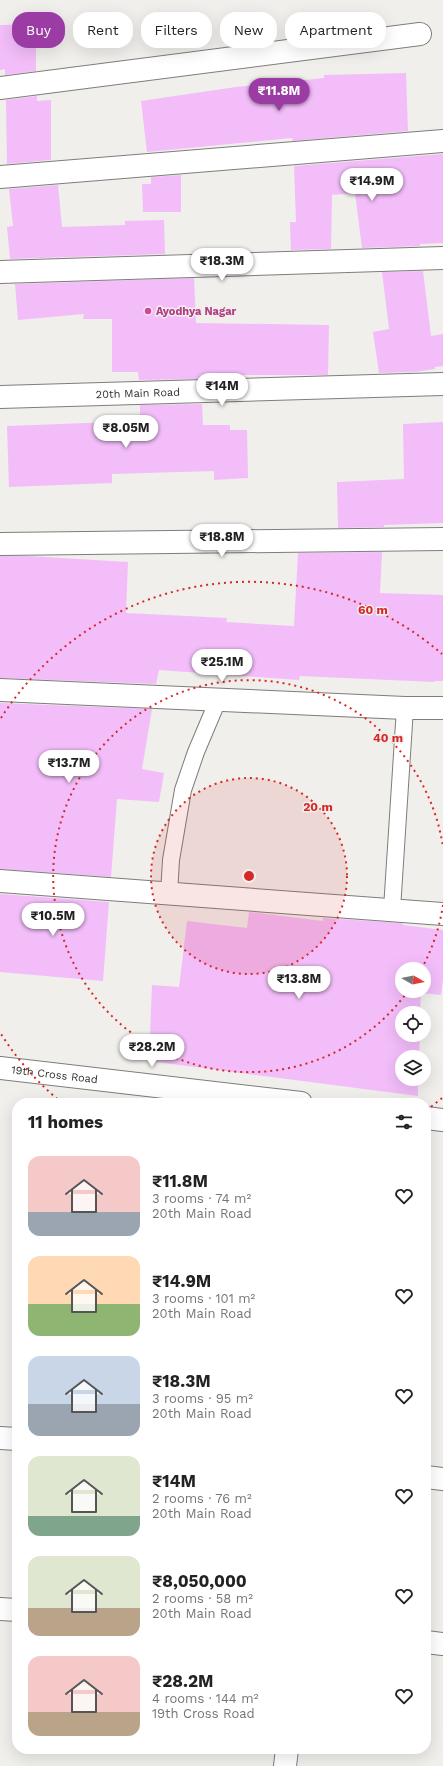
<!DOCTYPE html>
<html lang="en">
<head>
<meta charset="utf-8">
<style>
	:root { --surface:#fff; --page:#f6f6f6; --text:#222; --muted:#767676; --accent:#9b3ca5 }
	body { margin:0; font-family:"Work Sans",sans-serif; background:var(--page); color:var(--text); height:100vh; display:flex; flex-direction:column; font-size:15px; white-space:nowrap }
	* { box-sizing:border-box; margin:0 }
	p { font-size:13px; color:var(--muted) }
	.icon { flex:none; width:22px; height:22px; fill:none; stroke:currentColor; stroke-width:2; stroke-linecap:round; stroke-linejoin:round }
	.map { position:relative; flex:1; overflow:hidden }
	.panel { position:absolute; left:12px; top:1098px; width:419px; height:656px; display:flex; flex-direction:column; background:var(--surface); border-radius:16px; box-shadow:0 4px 16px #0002 }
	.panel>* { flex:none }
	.hud { position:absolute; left:12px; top:12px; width:419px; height:36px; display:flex; gap:8px }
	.needle { width:26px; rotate:99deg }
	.controls { position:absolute; left:395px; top:962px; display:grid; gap:8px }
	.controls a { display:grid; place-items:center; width:36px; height:36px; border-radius:50%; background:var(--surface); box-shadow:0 4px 16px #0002; font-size:20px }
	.price { position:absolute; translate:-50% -34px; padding:0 9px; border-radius:14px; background:#fff; color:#222; font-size:13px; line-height:26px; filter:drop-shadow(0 1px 2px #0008) }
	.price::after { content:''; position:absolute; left:50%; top:24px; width:12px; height:9px; margin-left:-6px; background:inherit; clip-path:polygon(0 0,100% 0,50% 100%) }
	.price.on { background:var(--accent); color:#fff }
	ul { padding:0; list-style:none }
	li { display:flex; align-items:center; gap:12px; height:100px; padding:0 16px }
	li span { display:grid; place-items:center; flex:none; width:112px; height:80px; border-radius:12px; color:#555 }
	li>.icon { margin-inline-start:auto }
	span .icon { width:48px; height:48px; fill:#fffc; stroke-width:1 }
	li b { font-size:17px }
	h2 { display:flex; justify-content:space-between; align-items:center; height:48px; padding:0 16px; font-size:17px }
	.chip { padding:0 14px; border-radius:16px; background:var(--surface); box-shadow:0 4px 16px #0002; font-size:14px; line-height:36px }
	.chip.on { background:var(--accent); color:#fff }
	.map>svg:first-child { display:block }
</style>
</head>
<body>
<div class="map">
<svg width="443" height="1766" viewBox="0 0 443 1766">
	<rect width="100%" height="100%" fill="#f0efec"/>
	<!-- building -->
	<path fill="#f2bdf9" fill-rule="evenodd" d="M36 24V71L5 75V69L0 70V25Z
		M406 73 408 131 293 141 292 138 147 152 141 101 236 87 324 78V75Z
		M37 96V101L51 100V160L7 164 6 100Z
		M443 154V243L420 244V246L362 248 355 193 332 195 331 249 291 250 290 222H296L294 166Z
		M181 175V212H143L142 184H151V177Z
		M58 185 62 227 125 225V221L164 220 165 254 10 259 7 227 13 226 9 189Z
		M423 271 431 336 443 334V366L435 367V369L414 372 379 373 373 332 389 329 382 272Z
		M194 278 196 323 329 325 328 375H201V379L139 380 138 372H112V319H83L84 314 18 320 15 284Z
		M202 404 203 425H230V430H247L248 478 214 480V471L112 474V483L9 487 7 426 140 421V405Z
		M443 422V523L384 525V527L338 528 337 482 404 479 403 424Z
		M382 552 380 593 443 595V681H434V682L300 676 299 680 159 670 156 684 0 678V556H29L128 562 126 613 227 618 226 622 294 626 298 553Z
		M0 703 152 709 142 769 164 773 159 802 117 799 111 877 0 869Z
		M0 894 109 902 103 981 0 972Z
		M249 912 323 921V918L402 923 403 925 443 930V979L441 995 421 993 420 1013H402V1035H420L419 1057H402V1079H418V1096L149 1061 152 985 179 987 187 921 247 928ZM402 969H424V991H402Z"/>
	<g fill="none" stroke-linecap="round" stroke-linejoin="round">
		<!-- lane casing -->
		<g stroke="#7e7d7a" stroke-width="18">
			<path id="lane" d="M169 894 171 860 183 790 196 752 218 700
				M392 909 405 708"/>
		</g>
		<!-- street casing -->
		<g stroke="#7e7d7a" stroke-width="24">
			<g id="street">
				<path d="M0 88 420 34"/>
				<path d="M0 177 443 141"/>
				<path d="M0 272 443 258"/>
				<path id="s1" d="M0 397 443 384"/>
				<path d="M0 544 443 539"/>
				<path d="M0 690 405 708H443"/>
				<path d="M0 881 443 914"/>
				<path id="s2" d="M0 1068 301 1103"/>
				<path d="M426 1118 443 1120"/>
				<path d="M0 1438 17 1439"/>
				<path d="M426 1477 443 1479"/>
				<path d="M0 1609 17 1610"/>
				<path d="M426 1642 443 1644"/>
				<path d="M285 1766 287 1749"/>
			</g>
		</g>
		<!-- lane -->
		<use href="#lane" stroke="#fff" stroke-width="16"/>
		<!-- street -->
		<use href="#street" stroke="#fff" stroke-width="22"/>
	</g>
	<!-- distance rings -->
	<circle cx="249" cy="876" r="98" fill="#d62828" fill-opacity=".12"/>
	<g fill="none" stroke="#d62828" stroke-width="2" stroke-dasharray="2 4">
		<circle cx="249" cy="876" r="98"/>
		<path d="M443 905A196 196 0 0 1 422 968M408 991A196 196 0 1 1 443 847"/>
		<path d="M442 1098A294 294 0 0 1 428 1109M62 1103A294 294 0 0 1 1 1034M1 718A294 294 0 0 1 442 654"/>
	</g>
	<!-- markers -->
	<circle fill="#d1479c" stroke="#f0efec" stroke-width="1.5" cx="148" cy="311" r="4"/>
	<g text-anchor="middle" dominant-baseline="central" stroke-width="3" stroke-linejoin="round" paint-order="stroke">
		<!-- hotel labels -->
		<g font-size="11" font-weight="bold" fill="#b23c85" stroke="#f0efec" text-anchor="start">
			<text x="156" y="311">Ayodhya Nagar</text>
		</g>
		<!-- street labels -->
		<g font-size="11" fill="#30302f" stroke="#f0efec">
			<text stroke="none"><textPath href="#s1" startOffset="138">20th Main Road</textPath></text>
			<text stroke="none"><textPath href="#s2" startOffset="55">19th Cross Road</textPath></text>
		</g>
	</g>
	<circle cx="249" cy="876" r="6" fill="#d62828" stroke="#f0efec" stroke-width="2"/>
	<g font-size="12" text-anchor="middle" font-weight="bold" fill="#d62828" stroke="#f0efec" stroke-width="3" stroke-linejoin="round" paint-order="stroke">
		<text x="373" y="614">60 m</text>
		<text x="388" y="742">40 m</text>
		<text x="318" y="811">20 m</text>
	</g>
</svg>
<div class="controls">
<a><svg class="needle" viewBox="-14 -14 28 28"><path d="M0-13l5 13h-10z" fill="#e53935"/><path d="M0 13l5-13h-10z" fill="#767676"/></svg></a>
<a><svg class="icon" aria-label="locate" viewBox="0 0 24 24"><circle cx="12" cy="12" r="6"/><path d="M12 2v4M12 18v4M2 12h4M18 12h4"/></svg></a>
<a><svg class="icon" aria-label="layers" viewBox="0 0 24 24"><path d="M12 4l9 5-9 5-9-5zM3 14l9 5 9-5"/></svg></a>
</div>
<b class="price on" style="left:279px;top:112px">₹11.8M</b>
<b class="price" style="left:372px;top:202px">₹14.9M</b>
<b class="price" style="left:222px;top:282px">₹18.3M</b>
<b class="price" style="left:222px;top:407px">₹14M</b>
<b class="price" style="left:126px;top:449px">₹8.05M</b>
<b class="price" style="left:222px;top:558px">₹18.8M</b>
<b class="price" style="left:222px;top:683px">₹25.1M</b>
<b class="price" style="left:69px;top:784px">₹13.7M</b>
<b class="price" style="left:53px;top:937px">₹10.5M</b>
<b class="price" style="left:299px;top:1000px">₹13.8M</b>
<b class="price" style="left:152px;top:1068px">₹28.2M</b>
<div class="hud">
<a class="chip on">Buy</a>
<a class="chip">Rent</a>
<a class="chip">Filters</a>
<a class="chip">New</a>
<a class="chip">Apartment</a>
</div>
<section class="panel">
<h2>11 homes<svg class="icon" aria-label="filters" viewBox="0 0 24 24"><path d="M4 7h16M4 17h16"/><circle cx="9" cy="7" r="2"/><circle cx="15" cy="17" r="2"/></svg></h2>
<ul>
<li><span style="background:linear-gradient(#f6c9c9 70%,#9aa5b1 0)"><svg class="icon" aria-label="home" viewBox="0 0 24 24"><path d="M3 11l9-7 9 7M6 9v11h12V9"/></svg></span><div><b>₹11.8M</b><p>3 rooms · 74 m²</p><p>20th Main Road</p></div><svg class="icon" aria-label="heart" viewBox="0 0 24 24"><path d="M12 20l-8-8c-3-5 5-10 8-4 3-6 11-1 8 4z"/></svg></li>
<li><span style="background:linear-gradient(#ffd9b3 60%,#8fb573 0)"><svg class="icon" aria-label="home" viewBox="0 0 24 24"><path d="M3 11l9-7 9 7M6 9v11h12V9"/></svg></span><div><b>₹14.9M</b><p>3 rooms · 101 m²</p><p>20th Main Road</p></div><svg class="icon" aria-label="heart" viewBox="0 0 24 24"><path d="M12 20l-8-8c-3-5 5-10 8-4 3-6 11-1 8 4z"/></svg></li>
<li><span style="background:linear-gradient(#c9d6e8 60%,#9aa5b1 0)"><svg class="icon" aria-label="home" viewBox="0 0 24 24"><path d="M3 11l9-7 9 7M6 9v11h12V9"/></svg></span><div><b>₹18.3M</b><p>3 rooms · 95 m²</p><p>20th Main Road</p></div><svg class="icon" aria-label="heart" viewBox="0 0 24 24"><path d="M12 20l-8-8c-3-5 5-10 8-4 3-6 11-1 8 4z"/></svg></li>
<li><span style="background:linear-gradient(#dfe7d0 75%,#7fa58c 0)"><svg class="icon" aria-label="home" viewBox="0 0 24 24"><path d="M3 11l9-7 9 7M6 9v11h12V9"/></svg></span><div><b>₹14M</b><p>2 rooms · 76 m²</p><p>20th Main Road</p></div><svg class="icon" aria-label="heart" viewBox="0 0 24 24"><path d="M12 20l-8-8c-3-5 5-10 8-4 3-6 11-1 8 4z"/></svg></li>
<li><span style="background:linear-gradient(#dfe7d0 65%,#b9a48a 0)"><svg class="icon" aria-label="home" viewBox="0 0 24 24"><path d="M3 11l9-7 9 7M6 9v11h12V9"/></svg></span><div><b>₹8,050,000</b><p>2 rooms · 58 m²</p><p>20th Main Road</p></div><svg class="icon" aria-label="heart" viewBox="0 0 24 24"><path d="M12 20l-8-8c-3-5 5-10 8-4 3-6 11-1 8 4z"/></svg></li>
<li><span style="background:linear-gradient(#f6c9c9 70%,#b9a48a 0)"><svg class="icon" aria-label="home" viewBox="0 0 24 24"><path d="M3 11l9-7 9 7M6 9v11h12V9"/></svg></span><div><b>₹28.2M</b><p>4 rooms · 144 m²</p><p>19th Cross Road</p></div><svg class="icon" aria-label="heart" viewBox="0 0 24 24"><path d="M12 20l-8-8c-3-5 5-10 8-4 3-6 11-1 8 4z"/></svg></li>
</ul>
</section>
</div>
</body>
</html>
